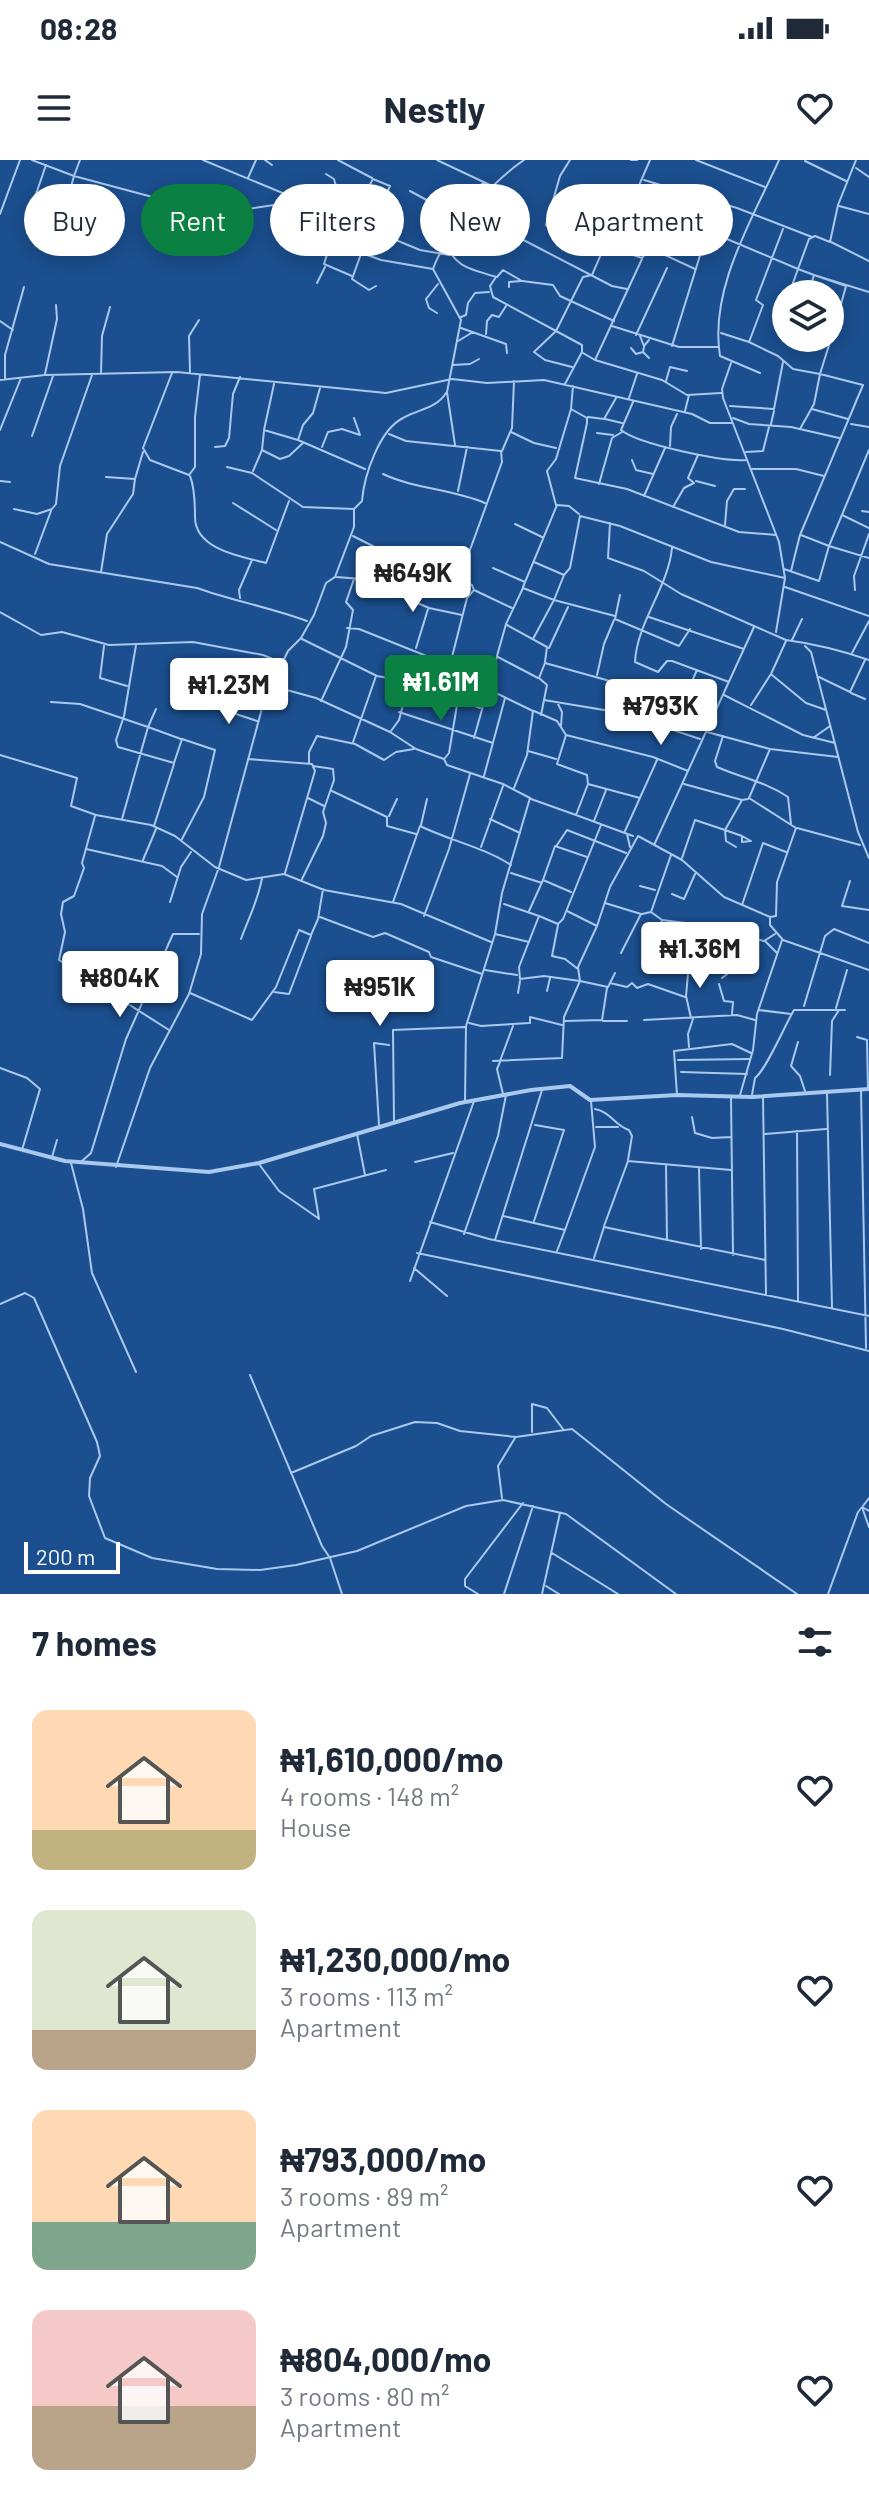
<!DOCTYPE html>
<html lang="en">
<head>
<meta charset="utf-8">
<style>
	:root { --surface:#fff; --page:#f2f2f3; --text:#1f2937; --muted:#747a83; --accent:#0b8043 }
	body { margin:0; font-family:Barlow,sans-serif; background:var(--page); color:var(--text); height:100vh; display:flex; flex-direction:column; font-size:30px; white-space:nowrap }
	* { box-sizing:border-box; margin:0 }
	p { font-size:26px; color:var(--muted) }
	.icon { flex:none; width:44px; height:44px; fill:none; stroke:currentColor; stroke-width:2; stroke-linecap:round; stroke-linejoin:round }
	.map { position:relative; height:1434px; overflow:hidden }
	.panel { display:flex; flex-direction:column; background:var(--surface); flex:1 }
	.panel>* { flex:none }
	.banner { position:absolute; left:24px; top:24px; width:822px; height:72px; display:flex; gap:16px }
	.fabs { position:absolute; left:772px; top:120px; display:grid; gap:16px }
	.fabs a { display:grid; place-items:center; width:72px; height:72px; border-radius:50%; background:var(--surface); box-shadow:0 4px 20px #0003; font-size:40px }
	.scale { position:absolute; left:24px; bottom:20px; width:96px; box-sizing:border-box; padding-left:8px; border:4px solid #fff; border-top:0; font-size:22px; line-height:28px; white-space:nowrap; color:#fff; -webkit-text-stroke:6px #1b4f8f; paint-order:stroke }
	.price { position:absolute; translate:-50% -68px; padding:0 18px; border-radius:8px; background:#fff; color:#222; font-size:26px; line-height:52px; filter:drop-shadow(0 2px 4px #0008) }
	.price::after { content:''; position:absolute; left:50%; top:48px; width:24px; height:18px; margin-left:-12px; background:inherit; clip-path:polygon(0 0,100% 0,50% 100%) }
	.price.selected { background:var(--accent); color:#fff }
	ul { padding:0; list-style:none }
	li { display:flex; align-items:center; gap:24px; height:200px; padding:0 32px }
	li span { display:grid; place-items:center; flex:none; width:224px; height:160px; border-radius:16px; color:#555 }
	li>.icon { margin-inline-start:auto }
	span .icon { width:96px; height:96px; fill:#fffc; stroke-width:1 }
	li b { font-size:34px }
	h2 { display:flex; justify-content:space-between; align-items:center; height:96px; padding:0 32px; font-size:34px }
	.chip { padding:0 28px; border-radius:36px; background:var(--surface); box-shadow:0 4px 20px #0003; font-size:28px; line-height:72px }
	.chip.selected { background:var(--accent); color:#fff }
	.status { display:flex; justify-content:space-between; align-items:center; height:56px; padding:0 40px; background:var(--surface); direction:ltr }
	.status svg { height:22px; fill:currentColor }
	header { display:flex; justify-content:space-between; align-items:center; height:104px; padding:0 32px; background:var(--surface); font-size:36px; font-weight:700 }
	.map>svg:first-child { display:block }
</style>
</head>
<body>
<div class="status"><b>08:28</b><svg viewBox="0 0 49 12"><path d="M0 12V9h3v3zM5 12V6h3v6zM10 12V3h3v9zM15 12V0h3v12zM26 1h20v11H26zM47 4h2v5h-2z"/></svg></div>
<header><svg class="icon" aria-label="menu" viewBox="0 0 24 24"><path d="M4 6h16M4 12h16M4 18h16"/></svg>Nestly<svg class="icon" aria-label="heart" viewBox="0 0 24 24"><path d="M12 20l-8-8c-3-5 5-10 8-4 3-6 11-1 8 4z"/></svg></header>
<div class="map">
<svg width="869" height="1434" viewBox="0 0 869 1434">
	<rect width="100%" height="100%" fill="#1b4f8f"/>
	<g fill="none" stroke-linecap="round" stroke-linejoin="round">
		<!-- minor -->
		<path stroke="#a9c9ee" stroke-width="2" d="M32 0 74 16 80 0
			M203 0 420 90 449 95
			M265 0 272 5
			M338 0 372 18
			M437 0 492 26
			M570 0 560 16 546 65 573 79 575 75 642 98 650 88 695 109
			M631 0H637
			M696 0 765 27
			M805 1 846 21
			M856 8 869 17
			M326 14 334 19 337 30 329 54
			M248 18 256 0
			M644 20 737 48 812 77
			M410 31 445 50 457 40 468 38 484 22
			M556 43 614 62
			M632 46 662 56 674 29
			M839 46 869 54
			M446 51 461 66
			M0 54 20 0
			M660 56 662 62 691 68 706 78 727 79 798 109 789 134
			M350 60 373 19 390 26 378 53 380 71
			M61 62 74 16 216 54 274 45H306L299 70 381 100 433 109
			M465 62 505 80 510 73 612 126 627 129
			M783 69 756 140 763 145 749 182 778 196 793 209 820 214 814 244 800 269
			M510 72 521 47
			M27 73 26 63 46 5
			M331 82 324 104 352 116
			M831 82 869 101
			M446 84C456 109 473 109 496 117L490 126 493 137 582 185V192L565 224
			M361 94 352 119 369 130 376 126
			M497 117 503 110 522 121 553 125 560 136 614 161
			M317 123 325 107
			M509 127V122L521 121
			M808 134 814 115 798 109 809 79 815 76 830 82 838 45 856 0
			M437 153 429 148 426 139 438 124
			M838 155 846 126 814 115 869 132
			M461 157 466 155 468 143 475 133 489 132
			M0 161 13 170
			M612 166 679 187H718
			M461 168 506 184 507 193
			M776 169 786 144
			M721 173 749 182
			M486 174 487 161 492 155 499 157 506 146
			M636 175 667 108
			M640 176 644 186 649 180
			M458 181 473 172
			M672 186 702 89 722 44
			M644 187 643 192 649 198
			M631 188 636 194 643 192
			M583 193 595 200 642 99
			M595 200 662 220 687 235 721 233
			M731 203 722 229 723 238 779 382 785 418 776 472
			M453 205 470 204 479 199
			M572 207 545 200 534 192 556 171 583 117 592 115 615 62 624 60 650 0
			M101 212 102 176 110 147
			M190 212 189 176 199 160
			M172 213 143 288 150 300 189 315 195 307V257L200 215
			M760 213 720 196C709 129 752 60 779 0
			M45 214 57 159 56 145
			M5 219V195L24 127
			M0 220 45 215 177 212 386 233 452 219 487 223 544 220 692 254 710 263H732
			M666 221 670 207 687 211
			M274 224 264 270 298 280 303 265 313 253 320 228
			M573 226 571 249 587 258V263L575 318 627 329 739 372 776 375
			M629 238 637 214
			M633 242 621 270C638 284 722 302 746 300
			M730 246 774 249 783 202
			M812 249 848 259
			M685 251 689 235
			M588 257 604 259 616 238
			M733 258 749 264 791 267 839 278
			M605 259 622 263
			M771 264 774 251
			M851 264 869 267
			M0 270 21 218
			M511 272 534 283 556 288
			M597 273 613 275
			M32 276 53 216
			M298 280 365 309
			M455 285 447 232 461 160 433 109C445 74 493 21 524 0
			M670 286 671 267 677 254
			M215 287 225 286 229 278 233 234 240 217
			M322 287 328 272 342 269 360 275 354 258
			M262 290 280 299 289 296 303 283
			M502 291 512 268 514 221
			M746 292 763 291 769 267
			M632 300 636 310 653 314
			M227 307 252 313 303 347 354 349 362 341C364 316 379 270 403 258 418 249 436 249 446 233
			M752 309H796L824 316
			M253 311 262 290 264 271
			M383 314C415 329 452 329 485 343
			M190 316C195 328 195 346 195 357 195 390 243 397 266 403L289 341
			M106 317 135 319 143 292
			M0 321 10 322
			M696 321 715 326
			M599 324 612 278 622 272
			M458 331 467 287
			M644 336 665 288
			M233 343 276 370
			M556 345 547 311 556 299 571 249
			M673 347 684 328 694 323 688 318 698 295
			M14 349 37 354 52 349 56 344 60 306 92 215
			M862 351 869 352
			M842 355 869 368
			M610 363 608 398 644 411 681 434 786 480C816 484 840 490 869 500
			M515 364 542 377
			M725 365 727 341 734 329H745
			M801 375 829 386 869 290
			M353 376 414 407 459 420 502 302 501 291 406 281 389 274
			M0 382 49 404 197 428C233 441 269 447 307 461
			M672 388C668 428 637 462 635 502L658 512 667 501H672L729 522
			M35 394 51 351
			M534 402 564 415 570 408 580 356 620 366 711 402 785 418
			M493 408 525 422
			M784 409 819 421 829 386 869 398
			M791 411 800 375 863 225 820 214 838 156 830 153
			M101 412 107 374 133 334 135 319
			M564 415 554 440 615 456
			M336 417 362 419 374 424 391 396
			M460 421 472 425 474 430 512 448
			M374 424 429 448 462 455
			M523 427 557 345 569 346 579 354
			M785 427 869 456
			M855 430 854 416 869 374
			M620 435 615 459 679 486 690 469
			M240 438 239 430 252 400
			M0 452 41 475 62 472 109 485 193 482 263 495 280 502
			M649 457 744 489
			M507 465 547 487 545 502
			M347 468 359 469 434 499 465 500 493 510
			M302 479 377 516 416 523 480 548
			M792 480 802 459
			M136 485 124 556 116 580 118 587 174 603 182 579 215 590 204 637 182 679
			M104 486 100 518 127 526
			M805 486 811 492 858 672 869 698
			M416 488 428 449
			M549 488 568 447
			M852 493 869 461
			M452 497 467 438 474 430
			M498 497 538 518
			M597 515 604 484 614 460
			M772 515 806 543 826 550
			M819 517 850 532 865 500
			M272 526 316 538 390 572 416 589 444 599 447 605 503 624 530 638 502 733 495 774 466 866 465 941
			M490 530 533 551 527 595 514 628
			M454 533 465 501
			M851 533 865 539
			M724 535 803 575 835 583
			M544 540 622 553 700 579
			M321 541 346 487 353 450 346 442 354 419
			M51 542 80 544 148 567 122 659
			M557 542 562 552 561 566
			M209 545 257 561
			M751 545 771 514 786 481
			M156 549 148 567 181 579
			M534 551 557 561 566 575
			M399 552 493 583
			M541 555 547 525 539 518 545 503 682 541
			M672 566 697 510
			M391 571 399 560 409 522
			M707 572 770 589 838 597
			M723 576 715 601 717 607C742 618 766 622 788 637L791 664
			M474 578 506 464 523 428 554 440 533 479
			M813 578 830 566
			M353 582 376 516
			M770 589 749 638 796 668 777 722 776 756 770 757
			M528 591 556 599
			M0 595 77 618 71 646 96 655 151 665 175 676 215 707 246 720 284 714 324 730 401 744 491 782
			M445 598 449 593 458 539
			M248 599 312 604 315 611 285 713
			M309 603V592L317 576 355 584 384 600 396 592 414 589
			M484 616 505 538
			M588 624 587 615 557 604 566 575 653 597 688 611
			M684 624 742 640
			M332 631 387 657V666L416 674
			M308 638 324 646
			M531 639 576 655
			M95 656 82 703 84 708 74 736 63 742 61 754 65 772 59 800 169 870
			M389 656 397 639
			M490 659 520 673
			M594 661 606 630
			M421 665 427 639
			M154 666 174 604
			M797 668 860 685
			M625 671 657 600
			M627 674 630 687
			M633 676 576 655 588 624 640 638
			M742 676 751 681 742 682Z
			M655 683 754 467
			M557 685 567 670 626 693
			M481 687 503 626
			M736 687 726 681 725 670 742 676
			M86 689 162 706 177 717
			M682 698 695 660 725 670 742 640 748 639
			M143 700 156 669
			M511 713 542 723
			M302 719 323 676 326 663 323 652 334 620 333 609 313 606
			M543 720 555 686 587 697
			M850 721 842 746 869 750
			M640 726 655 730
			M672 734 684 739 695 714
			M170 742 181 707 191 692
			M393 742 420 666C451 681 483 687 511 705
			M605 743 641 754 621 793
			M742 745 763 683 786 692
			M529 751 543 720 571 732
			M567 751 597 766 578 807 580 821 608 827 615 813
			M651 752 662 760 708 766 764 781 775 774
			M642 754 651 752 671 695
			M424 756 449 689 470 614
			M539 756 558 764 563 759 601 665
			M320 757 373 777 385 773 429 792 431 797 482 814
			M662 760 652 790 689 803 686 836 691 858
			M558 765 552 796 565 799 578 809
			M597 766 610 727 638 676 682 700 724 737 770 757V765L783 780 869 810
			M709 767 705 781 721 786
			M495 774 529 782
			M241 779C249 757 258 741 262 718
			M765 781 777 793
			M715 798 726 772
			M485 810 517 815
			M722 818 730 812 744 777
			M610 823 627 827 632 823 637 828 648 824 685 837
			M719 824 724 841 733 842 732 854
			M547 831 550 818
			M274 832 289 834 311 776
			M190 833 252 860 276 827 299 770 311 775 318 759 323 729
			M518 833 520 821
			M804 846 825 776 834 769 869 783
			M836 848 847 810
			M759 850 791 854
			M644 860 737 855 755 860
			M565 861 602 860 607 828
			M603 861H627
			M469 863 481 866 530 863V857L562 865
			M857 877 867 880 868 928
			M798 882 791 906 800 916 805 931
			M689 887 688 874 693 859
			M678 900 749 899
			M493 901 562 898 564 857 580 821 544 816 520 819 519 807 539 756 504 744
			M500 901 513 866
			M500 902 497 909 503 934
			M0 908 27 918 40 929 22 990
			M681 912 747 914
			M830 915 832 861 839 850
			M861 931 866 1188
			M827 933 832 1147
			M677 935 674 891 732 884 751 893
			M740 935 753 890 757 854 782 780
			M752 935 755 918C766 910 785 865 794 850H845
			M763 937 766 1135
			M731 938 733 1095
			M595 949C611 952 615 966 629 970L632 976 628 1000
			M692 957 695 973 712 978 731 977
			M394 962 393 870 465 867
			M379 965 374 883 389 885
			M596 967H618
			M797 971 798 1140
			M357 974 365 1015
			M765 974 826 969
			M52 997 57 980
			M82 1001 91 993 126 879 173 774H199
			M415 1002 453 993
			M71 1003 83 1049 92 1113 136 1212
			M259 1004 279 1031 318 1058
			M666 1006 667 1080
			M116 1007 150 908 189 834 201 794 202 754 219 707 264 541 288 491 301 478 314 455 326 423 335 417 354 367V349
			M699 1009 701 1089
			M503 1056 565 1070 557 1091
			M319 1059 314 1029 386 1010
			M534 1061 564 970 535 965
			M430 1062 489 1079 869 1156
			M604 1066 628 1001 731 1010
			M565 1070 595 987 591 941
			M464 1074 498 976 506 935
			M495 1080 542 930
			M417 1093 783 1169 869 1191
			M594 1098 604 1067 765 1100
			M414 1108 447 1136
			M410 1121 474 941
			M0 1144 25 1133 34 1138 97 1282 100 1296 90 1318 89 1336 105 1378 152 1398 217 1409 260 1410 296 1405 357 1391 466 1346 503 1340 566 1354 676 1434
			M250 1215 322 1386 330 1398 342 1434
			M532 1272V1244L547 1248 563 1269
			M291 1313 356 1286 371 1276 415 1262 437 1263 460 1271 516 1277 572 1269 666 1344 797 1434
			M502 1338 498 1306 515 1278
			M863 1346 869 1338
			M863 1350 869 1367
			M552 1393 618 1434
			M546 1426 559 1434
			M478 1434 465 1426V1419L523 1343
			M504 1434 533 1346
			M542 1434 560 1353
			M828 1434 858 1352 862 1347 869 1351"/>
		<!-- tertiary -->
		<path stroke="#a9c9ee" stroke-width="4" d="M0 984 65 1001 209 1012 259 1003 460 943 531 930 570 926 590 940 677 935 752 937 869 929"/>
	</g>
</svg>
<div class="fabs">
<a><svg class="icon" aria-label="layers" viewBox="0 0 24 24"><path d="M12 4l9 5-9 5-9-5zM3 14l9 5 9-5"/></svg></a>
</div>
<div class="scale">200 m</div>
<b class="price" style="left:413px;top:454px">₦649K</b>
<b class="price selected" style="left:441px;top:563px">₦1.61M</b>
<b class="price" style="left:229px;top:566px">₦1.23M</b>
<b class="price" style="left:661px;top:587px">₦793K</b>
<b class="price" style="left:700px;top:830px">₦1.36M</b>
<b class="price" style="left:120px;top:859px">₦804K</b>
<b class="price" style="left:380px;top:868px">₦951K</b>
<div class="banner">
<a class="chip">Buy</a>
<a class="chip selected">Rent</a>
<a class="chip">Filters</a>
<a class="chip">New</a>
<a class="chip">Apartment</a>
</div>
</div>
<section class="panel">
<h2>7 homes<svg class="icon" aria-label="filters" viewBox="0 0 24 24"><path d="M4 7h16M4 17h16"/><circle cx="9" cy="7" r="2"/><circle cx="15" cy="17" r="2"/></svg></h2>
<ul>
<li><span style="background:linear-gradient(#ffd9b3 75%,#c2b280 0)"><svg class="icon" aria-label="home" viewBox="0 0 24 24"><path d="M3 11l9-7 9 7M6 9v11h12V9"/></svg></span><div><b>₦1,610,000/mo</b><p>4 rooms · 148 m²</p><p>House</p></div><svg class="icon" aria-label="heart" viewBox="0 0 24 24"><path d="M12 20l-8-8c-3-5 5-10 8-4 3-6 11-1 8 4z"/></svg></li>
<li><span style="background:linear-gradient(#dfe7d0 75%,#b9a48a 0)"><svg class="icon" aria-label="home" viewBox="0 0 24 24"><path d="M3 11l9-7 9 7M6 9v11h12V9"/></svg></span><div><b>₦1,230,000/mo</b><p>3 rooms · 113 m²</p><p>Apartment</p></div><svg class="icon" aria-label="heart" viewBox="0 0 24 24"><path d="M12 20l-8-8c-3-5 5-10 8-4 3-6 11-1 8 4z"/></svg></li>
<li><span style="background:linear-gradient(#ffd9b3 70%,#7fa58c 0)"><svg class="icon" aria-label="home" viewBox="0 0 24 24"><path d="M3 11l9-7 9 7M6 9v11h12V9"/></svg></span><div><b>₦793,000/mo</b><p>3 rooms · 89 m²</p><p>Apartment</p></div><svg class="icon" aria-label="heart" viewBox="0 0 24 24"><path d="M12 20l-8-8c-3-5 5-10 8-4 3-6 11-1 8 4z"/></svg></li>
<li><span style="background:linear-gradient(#f6c9c9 60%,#b9a48a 0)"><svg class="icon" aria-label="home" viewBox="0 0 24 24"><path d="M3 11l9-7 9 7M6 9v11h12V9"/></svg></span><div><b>₦804,000/mo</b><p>3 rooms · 80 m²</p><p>Apartment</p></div><svg class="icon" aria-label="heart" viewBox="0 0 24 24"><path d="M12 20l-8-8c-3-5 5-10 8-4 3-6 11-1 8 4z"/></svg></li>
</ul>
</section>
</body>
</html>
